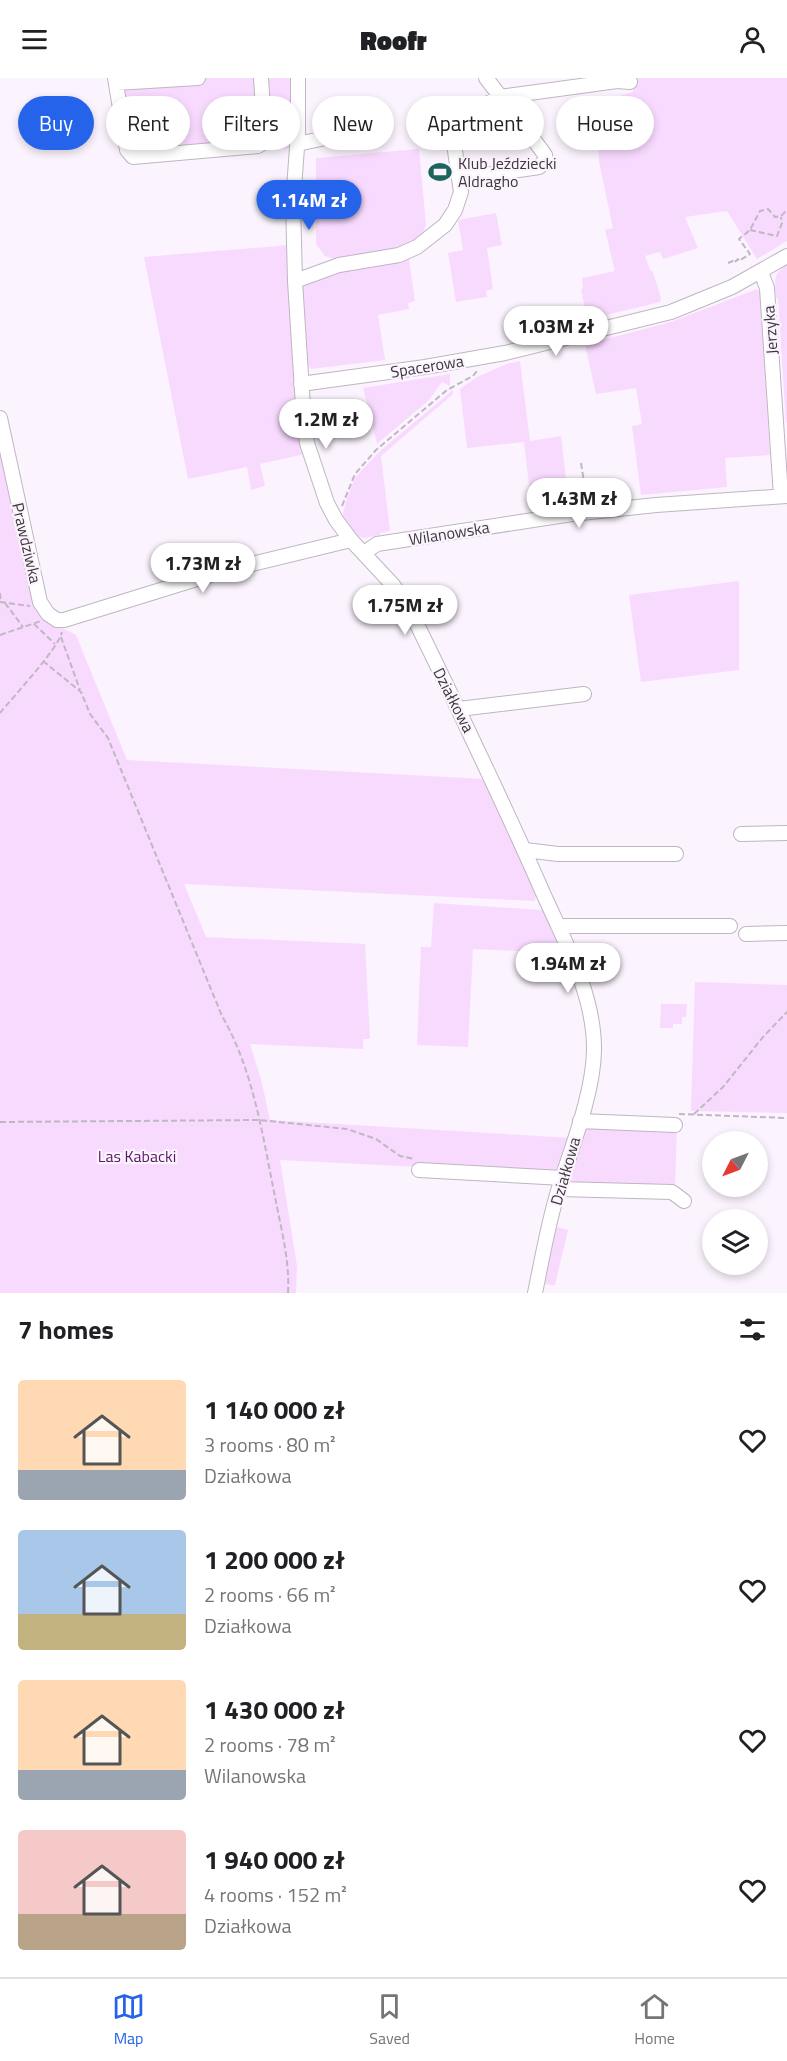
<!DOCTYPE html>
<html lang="en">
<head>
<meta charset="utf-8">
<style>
	:root { --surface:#fff; --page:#f6f6f6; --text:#202124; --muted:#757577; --line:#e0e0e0; --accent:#2563eb }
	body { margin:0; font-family:"Titillium Web",sans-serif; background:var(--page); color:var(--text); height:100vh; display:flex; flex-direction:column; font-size:22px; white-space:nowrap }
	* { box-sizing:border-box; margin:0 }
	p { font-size:20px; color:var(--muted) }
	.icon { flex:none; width:33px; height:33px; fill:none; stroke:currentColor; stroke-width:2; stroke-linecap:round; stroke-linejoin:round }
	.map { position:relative; height:1215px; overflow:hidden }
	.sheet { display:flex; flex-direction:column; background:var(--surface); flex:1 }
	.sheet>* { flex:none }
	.top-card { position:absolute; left:18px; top:18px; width:752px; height:54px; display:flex; gap:12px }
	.needle { width:39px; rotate:228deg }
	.controls { position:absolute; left:702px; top:1053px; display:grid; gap:12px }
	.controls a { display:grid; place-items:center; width:66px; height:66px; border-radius:50%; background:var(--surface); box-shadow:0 3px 9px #0003; font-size:30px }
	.price { position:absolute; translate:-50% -51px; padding:0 14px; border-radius:21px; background:#fff; color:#222; font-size:20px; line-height:39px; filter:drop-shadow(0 2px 3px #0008) }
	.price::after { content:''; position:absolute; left:50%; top:36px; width:18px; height:14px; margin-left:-9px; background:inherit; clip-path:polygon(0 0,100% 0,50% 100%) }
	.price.active { background:var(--accent); color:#fff }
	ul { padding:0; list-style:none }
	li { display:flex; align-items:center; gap:18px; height:150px; padding:0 18px }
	li span { display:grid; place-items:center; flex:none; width:168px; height:120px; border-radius:6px; color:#555 }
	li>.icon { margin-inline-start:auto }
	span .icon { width:72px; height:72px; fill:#fffc; stroke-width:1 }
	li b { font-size:26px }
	h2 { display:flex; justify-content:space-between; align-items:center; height:72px; padding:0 18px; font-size:26px }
	.tag { padding:0 21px; border-radius:27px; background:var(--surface); box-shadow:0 3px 9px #0003; font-size:21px; line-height:54px }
	.tag.active { background:var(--accent); color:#fff }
	header { display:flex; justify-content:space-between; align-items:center; height:78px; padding:0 18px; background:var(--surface); font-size:27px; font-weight:800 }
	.menu { display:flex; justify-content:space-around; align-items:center; height:84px; border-top:2px solid var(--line); background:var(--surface); font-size:16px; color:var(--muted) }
	.menu a { display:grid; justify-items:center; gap:3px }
	.menu .active { color:var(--accent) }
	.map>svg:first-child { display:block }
</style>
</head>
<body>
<header><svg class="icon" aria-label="menu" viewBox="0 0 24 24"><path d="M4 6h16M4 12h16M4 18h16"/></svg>Roofr<svg class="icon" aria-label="person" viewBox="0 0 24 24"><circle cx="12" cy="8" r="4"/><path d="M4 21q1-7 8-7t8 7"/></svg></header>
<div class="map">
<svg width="787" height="1215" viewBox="0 0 787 1215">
	<rect width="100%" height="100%" fill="#fbf3fd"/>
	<!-- green -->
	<path fill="#f9daff" d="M109 0H293L294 70 126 85Z
		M635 0H787V163L757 181 727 133 685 139 698 170 663 181 660 174 645 178 650 192 653 194 661 220 660 224 594 240 587 238 581 212 583 209 582 200 615 193 605 152 613 150 599 84 598 67 612 28 620 18 633 14Z
		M419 71 426 147 422 158 410 167 397 172 335 181 325 178 316 166V80Z
		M496 135 502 167 487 170 493 211 486 213 487 219 456 224 448 175 463 172 458 142Z
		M290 167 305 376 260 386 265 408 251 412 247 389 188 401 144 179Z
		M409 181 415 223 408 225 409 231 378 237 385 282 311 291 306 284 301 210C324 189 378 184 409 181Z
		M787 187V344L786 345 778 220H776C775 204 772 196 787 187Z
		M757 211 760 214 770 377 725 380 727 409 641 417 632 348 642 346 636 310 596 316 586 271 587 266 671 244Z
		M520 283 530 363 561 358 569 427 532 433 524 364 467 370 460 311 477 299 507 286Z
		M450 296V308L442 304 429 322 377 366 363 310Z
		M453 312V316L381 378 390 453 380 455V457L363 460 357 457 354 459 341 443 347 420 355 400 360 394 380 373Z
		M0 355 42 540 76 557 127 682 485 701 536 817 535 823 184 806 206 859 365 866 370 961H363V971L250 966 262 1005 270 1042 572 1060 558 1096 280 1082 297 1188 296 1215H0Z
		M739 503V592L641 604 629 517Z
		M434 825 543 832 562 875 473 871 468 969 417 967 421 869H431Z
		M695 904 787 907V1035L691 1033Z
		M661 926H687L686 939H682V946H673V950H660Z
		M587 1046 677 1050 675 1110 571 1105 568 1099Z
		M558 1149 568 1152 555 1207 541 1206 553 1153Z"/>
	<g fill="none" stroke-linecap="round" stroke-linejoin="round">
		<!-- minor casing -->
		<g stroke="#beb6c0" stroke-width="16">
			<path id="minor" d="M115 0 127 72 133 79 258 68 263 65 265 61 261 0
				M298 0V56L293 124 295 203 304 344 307 365 327 425 336 442 351 462 393 507 410 532C456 626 501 719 543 815 565 864 595 918 594 973 593 1017 571 1071 558 1113 548 1146 542 1181 535 1215
				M116 5 198 0
				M297 66 321 61 327 47V40
				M459 101 539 89 546 82 545 77 537 66 486 0
				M761 194 767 210 781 418
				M295 203 339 187 399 177 417 169 445 147 455 132 461 114 453 59 459 40 500 19 617 3 630 4
				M301 306 425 289 505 275 671 234 732 209 787 178
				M0 340 40 524 48 536 57 542H64L219 494 351 462
				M364 475 377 466 572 436 656 427 787 418
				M459 631 584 616
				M741 756 787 755
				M525 772 558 776H676
				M558 848H730
				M746 856 787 855
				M580 1043 675 1047
				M419 1092 563 1100
				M559 1111 672 1114 684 1123"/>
		</g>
		<!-- path -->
		<path stroke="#bfb8c1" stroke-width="2" stroke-dasharray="6 3" stroke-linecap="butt" d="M340 36 386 29
			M750 152 777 158 782 145 781 139
			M728 185 733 183 734 185 738 181 739 183 750 176 739 161 750 152 760 133 768 131 775 139 781 138 787 132
			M581 385 587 423
			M342 428 355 396 376 372 447 312 473 298 477 293
			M0 515 1 524
			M0 524 30 528
			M5 525 23 549
			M34 546 55 566
			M0 557 41 543
			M61 559 80 612
			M43 583 81 614 90 636 108 660 222 938C253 991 263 1059 275 1119 281 1150 290 1184 288 1215
			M0 635C13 619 58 571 62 554
			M679 1036 787 1040
			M694 1036 723 1009 763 959 787 934
			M0 1044 259 1042 347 1051 376 1061 400 1078 415 1081"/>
		<!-- minor -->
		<use href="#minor" stroke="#fff" stroke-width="14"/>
	</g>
	<!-- icons -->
	<defs>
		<g id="stadium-bare" transform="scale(1.8)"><path d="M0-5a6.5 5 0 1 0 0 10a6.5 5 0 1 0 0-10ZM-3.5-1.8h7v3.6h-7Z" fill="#1b655c" stroke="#fbf3fd" stroke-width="2.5" paint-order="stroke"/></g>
	</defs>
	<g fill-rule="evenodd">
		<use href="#stadium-bare" x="440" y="94"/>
	</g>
	<g text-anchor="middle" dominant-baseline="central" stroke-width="4.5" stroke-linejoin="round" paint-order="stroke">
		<!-- poi labels -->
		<g font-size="16" fill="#3b383c" stroke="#fbf3fd" text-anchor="start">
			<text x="458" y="85">Klub Jeździecki<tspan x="458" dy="18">Aldragho</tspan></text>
		</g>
		<!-- street labels -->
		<g font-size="16" fill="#3b383c" stroke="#fbf3fd">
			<text transform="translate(770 252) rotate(-94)">Jerzyka</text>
			<text transform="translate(427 288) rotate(-9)">Spacerowa</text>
			<text transform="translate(449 455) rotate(-9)">Wilanowska</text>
			<text transform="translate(27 465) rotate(77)">Prawdziwka</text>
			<text transform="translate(454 622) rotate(63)">Działkowa</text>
			<text transform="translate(565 1093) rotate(-74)">Działkowa</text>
		</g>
		<!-- park labels -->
		<g font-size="16" fill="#5b1867" stroke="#fbf3fd">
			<text x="137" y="1078">Las Kabacki</text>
		</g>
	</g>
</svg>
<div class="controls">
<a><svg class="needle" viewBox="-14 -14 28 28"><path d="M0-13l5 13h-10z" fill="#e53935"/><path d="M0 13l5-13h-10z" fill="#757577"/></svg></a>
<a><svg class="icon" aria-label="layers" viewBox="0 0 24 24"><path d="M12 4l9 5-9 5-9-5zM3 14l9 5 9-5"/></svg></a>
</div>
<b class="price active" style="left:309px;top:153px">1.14M zł</b>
<b class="price" style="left:556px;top:279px">1.03M zł</b>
<b class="price" style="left:326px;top:372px">1.2M zł</b>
<b class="price" style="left:579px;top:451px">1.43M zł</b>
<b class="price" style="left:203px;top:516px">1.73M zł</b>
<b class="price" style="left:405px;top:558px">1.75M zł</b>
<b class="price" style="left:568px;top:916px">1.94M zł</b>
<div class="top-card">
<a class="tag active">Buy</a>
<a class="tag">Rent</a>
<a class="tag">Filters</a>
<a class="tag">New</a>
<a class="tag">Apartment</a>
<a class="tag">House</a>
</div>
</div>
<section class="sheet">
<h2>7 homes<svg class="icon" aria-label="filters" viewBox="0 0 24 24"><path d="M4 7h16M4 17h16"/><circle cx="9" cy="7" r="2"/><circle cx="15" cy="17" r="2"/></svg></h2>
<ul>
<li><span style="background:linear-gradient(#ffd9b3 75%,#9aa5b1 0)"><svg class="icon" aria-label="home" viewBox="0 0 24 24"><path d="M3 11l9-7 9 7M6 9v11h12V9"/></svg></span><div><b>1 140 000 zł</b><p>3 rooms · 80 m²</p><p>Działkowa</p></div><svg class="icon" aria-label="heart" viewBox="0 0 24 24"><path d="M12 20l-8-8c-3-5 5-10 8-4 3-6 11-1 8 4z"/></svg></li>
<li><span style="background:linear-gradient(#a9c7e8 70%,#c2b280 0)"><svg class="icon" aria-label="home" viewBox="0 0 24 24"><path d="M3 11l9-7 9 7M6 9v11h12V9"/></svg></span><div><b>1 200 000 zł</b><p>2 rooms · 66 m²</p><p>Działkowa</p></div><svg class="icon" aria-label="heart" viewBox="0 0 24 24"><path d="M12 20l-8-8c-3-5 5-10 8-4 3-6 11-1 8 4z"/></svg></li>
<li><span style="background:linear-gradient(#ffd9b3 75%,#9aa5b1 0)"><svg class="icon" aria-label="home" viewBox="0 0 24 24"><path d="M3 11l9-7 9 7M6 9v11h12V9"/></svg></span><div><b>1 430 000 zł</b><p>2 rooms · 78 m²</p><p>Wilanowska</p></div><svg class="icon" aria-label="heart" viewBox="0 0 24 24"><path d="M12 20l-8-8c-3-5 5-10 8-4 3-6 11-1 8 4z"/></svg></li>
<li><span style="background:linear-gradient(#f6c9c9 70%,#b9a48a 0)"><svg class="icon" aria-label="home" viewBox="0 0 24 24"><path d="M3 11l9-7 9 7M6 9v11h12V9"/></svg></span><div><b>1 940 000 zł</b><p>4 rooms · 152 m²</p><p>Działkowa</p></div><svg class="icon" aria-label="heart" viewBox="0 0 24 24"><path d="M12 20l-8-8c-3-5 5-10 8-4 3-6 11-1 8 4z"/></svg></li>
</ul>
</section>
<nav class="menu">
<a class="active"><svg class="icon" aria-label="map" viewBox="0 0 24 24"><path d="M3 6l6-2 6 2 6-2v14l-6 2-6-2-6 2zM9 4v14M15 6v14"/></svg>Map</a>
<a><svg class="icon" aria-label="saved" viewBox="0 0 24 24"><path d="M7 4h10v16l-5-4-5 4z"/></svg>Saved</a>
<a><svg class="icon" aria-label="home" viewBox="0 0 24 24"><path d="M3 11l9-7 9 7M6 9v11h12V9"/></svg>Home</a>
</nav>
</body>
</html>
